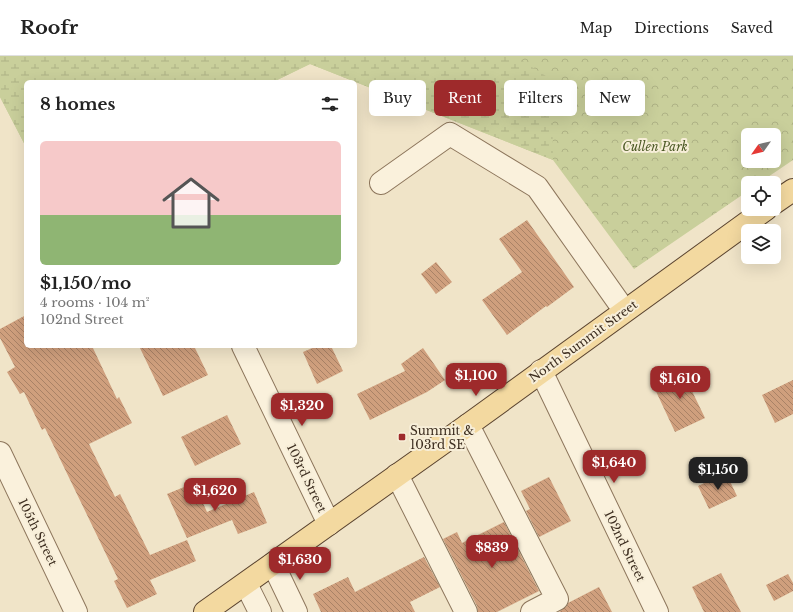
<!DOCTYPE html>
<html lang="en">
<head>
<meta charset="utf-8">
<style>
	:root { --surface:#fff; --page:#f6f6f6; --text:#222; --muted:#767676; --line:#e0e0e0; --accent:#9e2a2b }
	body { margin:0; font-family:"Libre Baskerville",serif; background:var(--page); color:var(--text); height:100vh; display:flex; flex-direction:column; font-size:15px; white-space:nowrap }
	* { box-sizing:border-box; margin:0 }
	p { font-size:13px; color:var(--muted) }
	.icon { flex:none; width:22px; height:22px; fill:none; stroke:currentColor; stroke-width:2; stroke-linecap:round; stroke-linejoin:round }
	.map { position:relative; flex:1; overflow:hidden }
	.panel { position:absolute; left:24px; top:24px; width:333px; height:268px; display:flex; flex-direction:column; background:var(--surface); border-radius:6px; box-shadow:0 4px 16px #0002 }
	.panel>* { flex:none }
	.hud { position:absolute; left:369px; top:24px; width:364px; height:36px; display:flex; gap:8px }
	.needle { width:26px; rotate:236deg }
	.controls { position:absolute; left:741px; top:72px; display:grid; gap:8px }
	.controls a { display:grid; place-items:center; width:40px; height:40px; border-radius:6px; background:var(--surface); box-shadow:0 4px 16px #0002; font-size:20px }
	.price { position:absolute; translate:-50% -34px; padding:0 9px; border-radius:8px; background:var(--accent); color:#fff; font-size:13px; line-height:26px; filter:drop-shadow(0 1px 2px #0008) }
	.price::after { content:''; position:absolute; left:50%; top:24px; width:12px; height:9px; margin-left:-6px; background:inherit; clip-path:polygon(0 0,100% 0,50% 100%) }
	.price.active { background:#222; color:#fff }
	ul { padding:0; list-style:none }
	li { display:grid; align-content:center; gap:8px; height:212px; padding:0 16px }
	li span { display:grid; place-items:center; height:124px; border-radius:6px; color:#555 }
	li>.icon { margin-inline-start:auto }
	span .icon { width:72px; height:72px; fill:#fffc; stroke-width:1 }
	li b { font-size:17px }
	h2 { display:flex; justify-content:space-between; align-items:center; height:48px; padding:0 16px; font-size:17px }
	.tag { padding:0 14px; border-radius:6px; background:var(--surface); box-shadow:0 4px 16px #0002; font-size:14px; line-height:36px }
	.tag.active { background:var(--accent); color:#fff }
	header { display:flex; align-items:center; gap:24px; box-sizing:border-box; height:56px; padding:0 20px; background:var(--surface); border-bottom:1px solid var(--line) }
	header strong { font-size:19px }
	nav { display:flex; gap:22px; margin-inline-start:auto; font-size:14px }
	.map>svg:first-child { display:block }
</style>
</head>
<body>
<header>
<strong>Roofr</strong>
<nav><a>Map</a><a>Directions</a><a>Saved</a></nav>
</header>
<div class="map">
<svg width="793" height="556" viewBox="0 0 793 556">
	<defs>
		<pattern id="forest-crowns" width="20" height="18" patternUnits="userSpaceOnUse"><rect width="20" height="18" fill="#c9cf9b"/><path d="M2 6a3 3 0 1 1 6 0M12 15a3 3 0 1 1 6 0" fill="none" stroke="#aeb285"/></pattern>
		<pattern id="wetland-marsh" width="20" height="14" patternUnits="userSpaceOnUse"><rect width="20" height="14" fill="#c9cf9b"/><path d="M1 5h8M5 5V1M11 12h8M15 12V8" fill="none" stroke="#aeb285"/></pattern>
		<pattern id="building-back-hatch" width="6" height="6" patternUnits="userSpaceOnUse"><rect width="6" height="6" fill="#cf9f7d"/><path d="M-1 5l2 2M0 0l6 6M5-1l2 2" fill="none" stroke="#a98266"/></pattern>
	</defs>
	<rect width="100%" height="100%" fill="#f0e4c8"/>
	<!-- forest -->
	<path fill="url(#forest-crowns)" fill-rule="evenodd" d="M0 0H793V104L759 127H748V135L634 213 553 104 310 8 273 26H26V91L0 41ZM748 79H774V105H748Z"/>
	<!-- wetland -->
	<path fill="url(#wetland-marsh)" d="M0 0H515L552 24 553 104 310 8 273 26H26V91L0 41Z"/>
	<!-- building -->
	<path fill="url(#building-back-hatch)" d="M527 164 574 231 547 251 546 250 507 279 482 244 522 216 499 183Z
		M436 206 452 226 436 238 421 218Z
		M26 259V290H92L117 343 119 341 132 367 89 388 115 441 120 438 150 499 187 484 196 505 150 524 157 538 127 552 114 525 118 523 45 372 42 374 24 336 20 338 7 316 15 311 0 282V273Z
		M139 290H194L208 319 163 340Z
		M317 290H331L343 315 317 328 303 296Z
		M423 292 445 324 427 336 370 364 357 338 405 315 401 308Z
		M687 313 697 332 692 335 705 362 675 376 653 329Z
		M793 324V358L775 367 762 339Z
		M227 359 241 388 195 410 181 381Z
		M726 417 737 440 709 453 698 430Z
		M549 421 571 465 539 481 526 455 530 453 521 435Z
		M194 427 207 456 254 436 267 467 238 478 232 464 187 482 167 438Z
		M504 466 539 535 497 556H478L477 550 443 483 457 476 462 487Z
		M424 501 440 531 410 546 415 556H321L313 538 348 521 355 536Z
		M721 517 741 556H704L692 531Z
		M788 518 793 527V535L774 545 766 529Z
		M599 531 612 556H559L567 550 568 547Z"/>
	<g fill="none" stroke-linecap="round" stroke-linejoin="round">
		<!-- minor casing -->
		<g stroke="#8d765c" stroke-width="24">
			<path id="minor" d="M381 127 450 78 537 131 624 254
				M243 290 329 468
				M541 315 657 556
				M468 369 557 543 532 556
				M0 397 76 556
				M397 419 466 556
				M273 508 296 556
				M246 528 260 556"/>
		</g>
		<!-- major casing -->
		<g stroke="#5b4430" stroke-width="24">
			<path id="major" d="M774 147 793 134
				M205 556 468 369 766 153"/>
		</g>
		<!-- minor -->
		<use href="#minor" stroke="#faf1dc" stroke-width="22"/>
		<!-- major -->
		<use href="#major" stroke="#f3d9a0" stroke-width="22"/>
	</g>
	<!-- markers -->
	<rect fill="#9e2a2b" stroke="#f7eed8" stroke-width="1.5" x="398" y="377" width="8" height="8" rx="2"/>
	<g text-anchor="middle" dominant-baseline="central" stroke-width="4" stroke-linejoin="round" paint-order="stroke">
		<!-- park labels -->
		<g font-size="12" font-style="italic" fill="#4d5a26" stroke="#f7eed8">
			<text x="655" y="90">Cullen Park</text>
		</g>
		<!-- street labels -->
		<g font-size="12" fill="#3d2e20" stroke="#f7eed8">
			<text transform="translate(583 285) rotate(-36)">North Summit Street</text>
			<text transform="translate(307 422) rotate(64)">103rd Street</text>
			<text transform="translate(38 476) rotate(64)">105th Street</text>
			<text transform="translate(625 490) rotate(64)">102nd Street</text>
		</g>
		<!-- poi labels -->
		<g font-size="12" fill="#3d2e20" stroke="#f7eed8" text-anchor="start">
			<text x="410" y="374">Summit &amp;<tspan x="410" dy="14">103rd SE</tspan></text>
		</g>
	</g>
</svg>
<div class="controls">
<a><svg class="needle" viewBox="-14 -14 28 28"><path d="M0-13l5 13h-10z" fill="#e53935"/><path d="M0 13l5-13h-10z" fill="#767676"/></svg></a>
<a><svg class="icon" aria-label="locate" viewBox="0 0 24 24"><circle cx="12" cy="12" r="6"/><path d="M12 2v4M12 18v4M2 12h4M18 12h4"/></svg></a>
<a><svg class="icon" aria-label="layers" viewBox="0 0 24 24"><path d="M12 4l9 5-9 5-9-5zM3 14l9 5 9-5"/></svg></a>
</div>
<b class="price" style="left:476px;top:341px">$1,100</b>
<b class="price" style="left:680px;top:344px">$1,610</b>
<b class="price" style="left:302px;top:371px">$1,320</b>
<b class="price" style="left:614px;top:428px">$1,640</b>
<b class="price active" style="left:718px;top:435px">$1,150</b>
<b class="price" style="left:215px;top:456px">$1,620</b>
<b class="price" style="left:492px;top:513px">$839</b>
<b class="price" style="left:300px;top:525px">$1,630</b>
<div class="hud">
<a class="tag">Buy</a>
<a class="tag active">Rent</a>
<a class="tag">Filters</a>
<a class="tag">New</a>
</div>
<section class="panel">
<h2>8 homes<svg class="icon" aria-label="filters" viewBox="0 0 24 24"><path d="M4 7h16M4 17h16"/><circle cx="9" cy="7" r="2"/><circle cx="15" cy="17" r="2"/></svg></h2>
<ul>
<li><span style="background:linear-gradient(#f6c9c9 60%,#8fb573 0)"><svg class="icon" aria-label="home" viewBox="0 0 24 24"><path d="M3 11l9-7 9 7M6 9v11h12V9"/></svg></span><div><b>$1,150/mo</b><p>4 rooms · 104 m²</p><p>102nd Street</p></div></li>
</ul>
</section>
</div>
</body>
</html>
